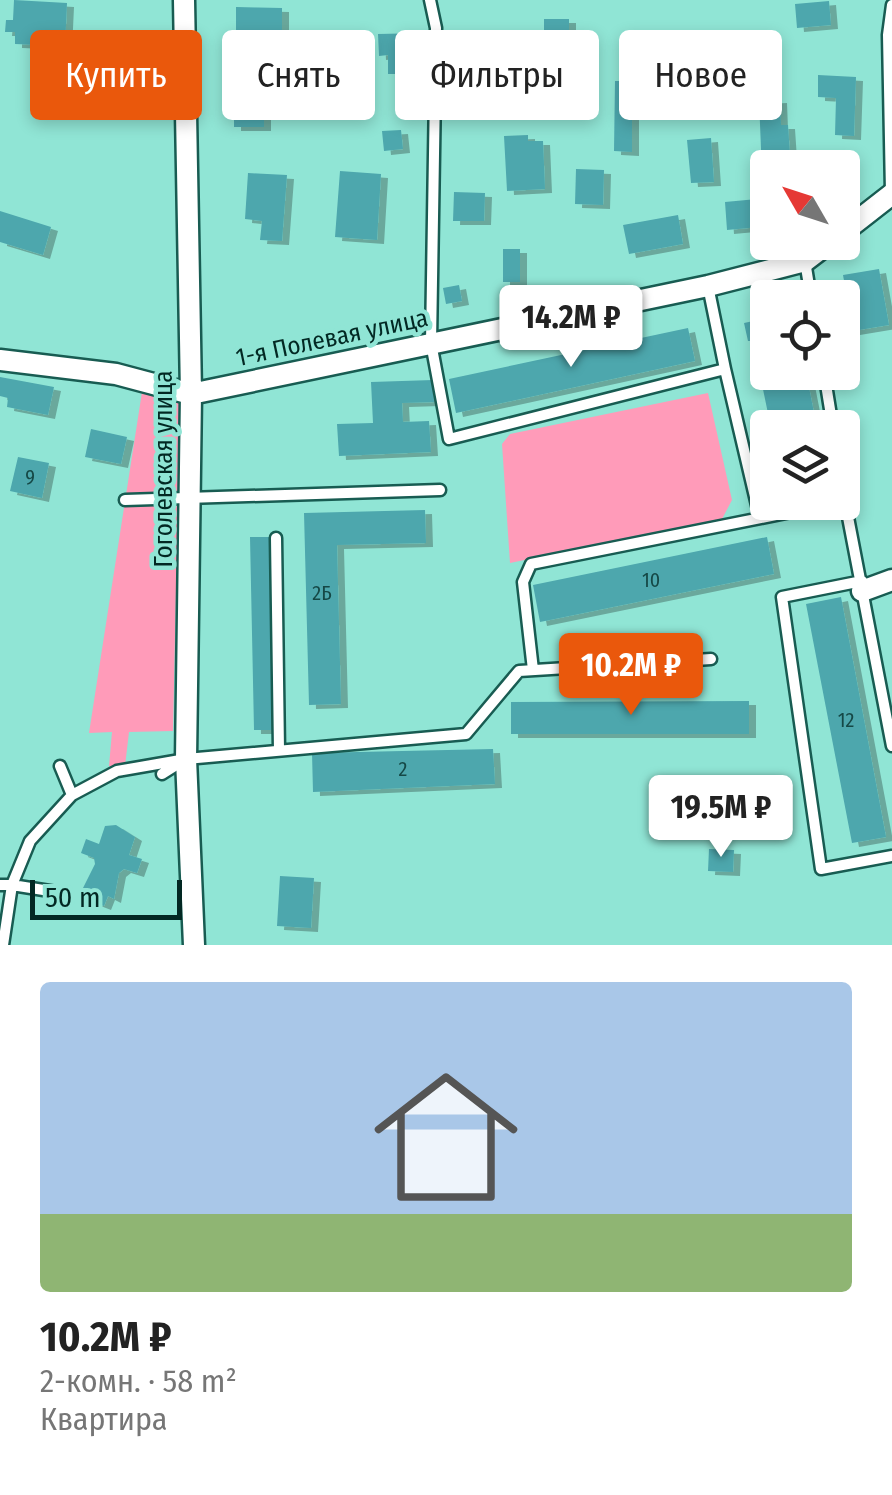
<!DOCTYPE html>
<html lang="ru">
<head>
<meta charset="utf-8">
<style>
	:root { --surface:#fff; --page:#f2f2f2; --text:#222; --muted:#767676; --line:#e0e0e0; --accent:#ea580c }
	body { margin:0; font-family:"Fira Sans Condensed",sans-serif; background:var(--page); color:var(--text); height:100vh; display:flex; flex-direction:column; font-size:38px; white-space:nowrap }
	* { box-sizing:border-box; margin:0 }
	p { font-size:32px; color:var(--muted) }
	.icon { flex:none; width:55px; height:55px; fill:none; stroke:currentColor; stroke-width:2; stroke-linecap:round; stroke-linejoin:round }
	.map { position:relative; height:945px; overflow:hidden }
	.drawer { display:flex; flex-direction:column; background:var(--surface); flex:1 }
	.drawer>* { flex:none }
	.banner { position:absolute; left:30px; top:30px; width:832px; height:90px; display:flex; gap:20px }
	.needle { width:65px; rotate:309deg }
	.tools { position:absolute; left:750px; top:150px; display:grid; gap:20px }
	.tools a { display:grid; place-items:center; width:110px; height:110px; border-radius:10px; background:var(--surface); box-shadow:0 5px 15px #0003; font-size:50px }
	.scale { position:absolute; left:30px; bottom:25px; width:152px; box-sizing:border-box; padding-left:10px; border:5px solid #022823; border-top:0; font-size:28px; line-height:35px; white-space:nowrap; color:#022823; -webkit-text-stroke:8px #90e5d5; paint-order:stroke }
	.price { position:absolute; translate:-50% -85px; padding:0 22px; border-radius:10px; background:#fff; color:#222; font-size:32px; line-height:65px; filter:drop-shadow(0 2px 5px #0008) }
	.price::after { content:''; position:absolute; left:50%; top:60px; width:30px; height:22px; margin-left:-15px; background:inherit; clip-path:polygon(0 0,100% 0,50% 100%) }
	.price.active { background:var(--accent); color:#fff }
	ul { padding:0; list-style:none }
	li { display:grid; align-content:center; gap:20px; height:530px; padding:0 40px }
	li+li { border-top:2px solid var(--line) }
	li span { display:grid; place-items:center; height:310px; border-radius:10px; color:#555 }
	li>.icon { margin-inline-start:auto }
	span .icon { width:180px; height:180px; fill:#fffc; stroke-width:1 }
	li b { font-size:42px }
	.pill { padding:0 35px; border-radius:10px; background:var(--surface); box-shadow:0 5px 15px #0003; font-size:35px; line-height:90px }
	.pill.active { background:var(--accent); color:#fff }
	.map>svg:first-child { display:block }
</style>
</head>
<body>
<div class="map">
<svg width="892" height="945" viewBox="0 0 892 945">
	<defs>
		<filter id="shadow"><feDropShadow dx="7" dy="4" stdDeviation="0" flood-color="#0004"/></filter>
	</defs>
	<rect width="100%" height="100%" fill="#90e5d5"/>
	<!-- green -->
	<path fill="#ff9bb9" d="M142 392 180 399 173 731 129 732 125 766H109L112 732 89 733Z
		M708 393 732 500 722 519 510 563 502 444 510 434Z"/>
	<!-- building -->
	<path fill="#4da7ad" filter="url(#shadow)" d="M14 0 67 3 65 46 15 44V32H5L6 20H13Z
		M829 1 831 25 797 28 795 4Z
		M236 7 282 8V49L236 48Z
		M544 19H569V33H544Z
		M424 33 425 55H400V74H388V55L379 56 378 34Z
		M655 36 657 59 621 63 619 40Z
		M818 75 856 77 854 136 835 135 836 98 818 97Z
		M333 78 345 79 343 101 330 99Z
		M615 81H644L643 115 632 114V152L614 151Z
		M780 99 781 125H788L790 155 781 156 782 168H768V173H762L759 100Z
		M234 107H264V127H234Z
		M401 130 403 149 384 151 382 131Z
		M528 135V141H543L545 189 507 191 504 136Z
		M711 138 714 182 691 183 687 140Z
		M576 169 604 170 603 205 575 204Z
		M340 171 381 174 377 240 335 237Z
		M248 173 287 175 282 241 260 240 262 221 245 219Z
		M454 192 485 193 484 221H453Z
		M757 199 759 227 727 230 725 202Z
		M0 211 51 227 43 255 0 242Z
		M678 215 683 244 629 254 623 225Z
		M503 249H520V282H503Z
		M879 269 889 325 853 331 843 275Z
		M459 285 462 301 446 304 443 288Z
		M768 318V372H806L817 428H771L753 341H748L744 323Z
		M688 328 695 361 456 413 449 379Z
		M0 377 54 387 48 415 7 407 8 398 0 396Z
		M433 380 434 402 402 403 403 422 429 421 431 452 339 456 337 424 373 423 371 382Z
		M91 429 127 437 121 464 85 457Z
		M18 457 49 463 42 498 10 491Z
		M425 510 426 543 337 545 341 704 309 705 304 513Z
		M250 537H271L275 730H254Z
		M767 537 774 574 540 622 533 585Z
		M841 597 886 837 852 843 806 604Z
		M749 701V734H511V702Z
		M493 749 495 784 313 792 312 753Z
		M116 825 135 837 129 855 142 859 137 873 124 869 119 873 114 899 108 896 104 906 86 899 89 890 83 888 95 864 94 858 81 853 86 839 99 844 105 826Z
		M709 849 734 850 733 872 708 871Z
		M280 876 314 878 311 928 277 926Z"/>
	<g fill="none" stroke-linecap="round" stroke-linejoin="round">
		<!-- lane casing -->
		<g stroke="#185c52" stroke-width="15">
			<path id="lane" d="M430 0 436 28 431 343 449 439 725 369 708 286
				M891 193 888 35 892 5
				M805 261 811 298
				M725 369 760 518
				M824 372 833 428
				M842 486 892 746
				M125 500 440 490
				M276 538 279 750
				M862 581 782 597 821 869 892 856
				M533 670 523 582 531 564 841 502
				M60 766 72 795
				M162 774 181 762
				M0 885H12L30 841 72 795 117 771 186 759 466 734 519 671 711 659
				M3 945 12 885 56 892"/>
		</g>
		<!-- street casing -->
		<g stroke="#185c52" stroke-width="25">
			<path id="street" d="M184 0 191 394 186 759 194 945
				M842 233 892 194
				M0 360 116 374 191 394 708 286 805 261 830 242
				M862 591 892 580"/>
		</g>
		<!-- lane -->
		<use href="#lane" stroke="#fff" stroke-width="10"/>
		<!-- street -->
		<use href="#street" stroke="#fff" stroke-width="20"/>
	</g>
	<g text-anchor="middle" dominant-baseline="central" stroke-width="9" stroke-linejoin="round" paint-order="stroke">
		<!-- number labels -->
		<g font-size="20" fill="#154846">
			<text x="30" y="477">9</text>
			<text x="651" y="580">10</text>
			<text x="322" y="593">2Б</text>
			<text x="846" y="720">12</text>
			<text x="403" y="769">2</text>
		</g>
		<!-- street labels -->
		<g font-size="25" fill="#022823" stroke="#90e5d5">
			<text transform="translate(332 338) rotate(-12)">1-я Полевая улица</text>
			<text transform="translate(164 469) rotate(-90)">Гоголевская улица</text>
		</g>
	</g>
</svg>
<div class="tools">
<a><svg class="needle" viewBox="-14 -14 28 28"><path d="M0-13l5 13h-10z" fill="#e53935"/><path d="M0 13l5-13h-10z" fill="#767676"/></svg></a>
<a><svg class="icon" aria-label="locate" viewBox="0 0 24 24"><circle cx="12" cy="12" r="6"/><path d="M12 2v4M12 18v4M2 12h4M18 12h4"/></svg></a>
<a><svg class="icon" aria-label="layers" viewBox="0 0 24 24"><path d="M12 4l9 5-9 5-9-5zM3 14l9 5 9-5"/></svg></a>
</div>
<div class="scale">50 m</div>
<b class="price" style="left:571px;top:370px">14.2M ₽</b>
<b class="price active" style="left:631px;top:718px">10.2M ₽</b>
<b class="price" style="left:721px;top:860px">19.5M ₽</b>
<div class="banner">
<a class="pill active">Купить</a>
<a class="pill">Снять</a>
<a class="pill">Фильтры</a>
<a class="pill">Новое</a>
</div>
</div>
<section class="drawer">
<ul>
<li><span style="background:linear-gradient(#a9c7e8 75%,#8fb573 0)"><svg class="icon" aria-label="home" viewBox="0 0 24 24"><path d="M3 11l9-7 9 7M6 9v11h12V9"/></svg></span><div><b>10.2M ₽</b><p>2-комн. · 58 m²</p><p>Квартира</p></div></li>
</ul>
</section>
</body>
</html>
